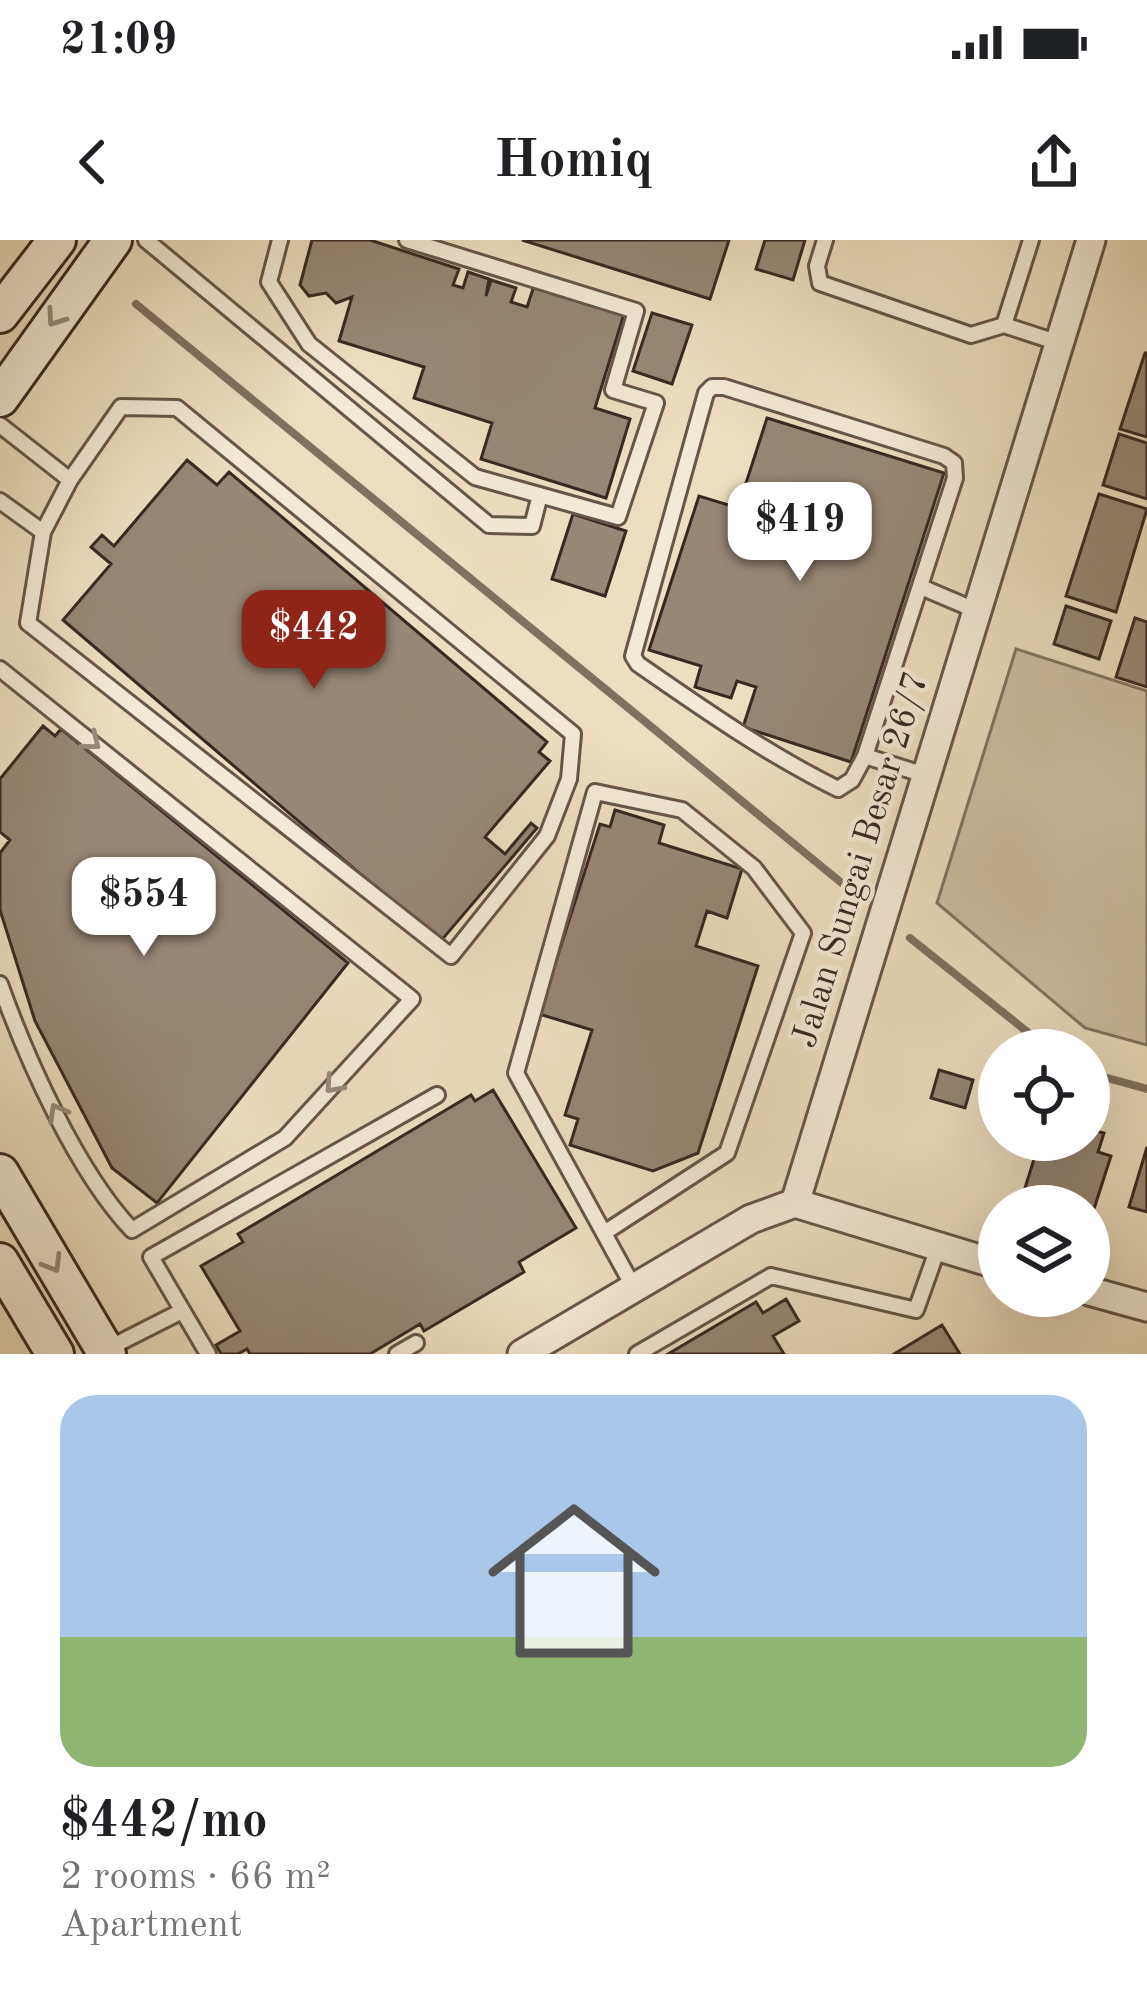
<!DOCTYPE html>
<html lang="en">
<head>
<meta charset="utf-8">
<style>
	:root { --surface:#fff; --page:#f2f2f2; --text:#202124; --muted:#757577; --accent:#8f2418 }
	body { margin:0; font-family:"Old Standard TT",serif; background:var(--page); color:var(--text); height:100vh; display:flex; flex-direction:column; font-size:45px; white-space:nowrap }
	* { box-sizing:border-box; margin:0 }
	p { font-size:39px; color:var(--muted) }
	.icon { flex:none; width:66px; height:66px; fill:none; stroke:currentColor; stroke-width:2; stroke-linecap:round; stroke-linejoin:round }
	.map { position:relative; height:1114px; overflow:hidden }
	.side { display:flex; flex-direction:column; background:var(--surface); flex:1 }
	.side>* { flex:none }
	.buttons { position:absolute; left:978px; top:789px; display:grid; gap:24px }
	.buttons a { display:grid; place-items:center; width:132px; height:132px; border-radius:50%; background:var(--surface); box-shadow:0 12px 48px #0002; font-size:60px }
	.price { position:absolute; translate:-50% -102px; padding:0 27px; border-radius:24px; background:#fff; color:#222; font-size:39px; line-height:78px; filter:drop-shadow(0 3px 6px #0008) }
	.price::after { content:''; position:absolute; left:50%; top:72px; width:36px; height:27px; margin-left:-18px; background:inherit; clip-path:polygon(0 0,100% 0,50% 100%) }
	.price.selected { background:var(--accent); color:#fff }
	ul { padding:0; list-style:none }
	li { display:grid; align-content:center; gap:24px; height:636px; padding:0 60px }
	li span { display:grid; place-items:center; height:372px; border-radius:36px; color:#555 }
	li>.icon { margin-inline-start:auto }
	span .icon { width:216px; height:216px; fill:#fffc; stroke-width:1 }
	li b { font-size:51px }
	.status { display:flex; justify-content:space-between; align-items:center; height:84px; padding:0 60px; background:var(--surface); direction:ltr }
	.status svg { height:33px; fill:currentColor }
	header { display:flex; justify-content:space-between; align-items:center; height:156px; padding:0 60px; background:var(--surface); font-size:54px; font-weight:800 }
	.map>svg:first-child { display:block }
</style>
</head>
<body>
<div class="status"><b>21:09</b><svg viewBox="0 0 49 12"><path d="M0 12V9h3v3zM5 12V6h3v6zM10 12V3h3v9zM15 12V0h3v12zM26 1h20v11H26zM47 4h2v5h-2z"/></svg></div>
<header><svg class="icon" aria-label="back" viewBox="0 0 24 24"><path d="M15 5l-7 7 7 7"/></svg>Homiq<svg class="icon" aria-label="share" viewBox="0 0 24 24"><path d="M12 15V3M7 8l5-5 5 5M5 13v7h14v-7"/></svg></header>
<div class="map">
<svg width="1147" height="1114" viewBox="0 0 1147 1114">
	<rect width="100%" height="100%" fill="#eddebf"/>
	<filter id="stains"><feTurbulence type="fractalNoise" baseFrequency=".00167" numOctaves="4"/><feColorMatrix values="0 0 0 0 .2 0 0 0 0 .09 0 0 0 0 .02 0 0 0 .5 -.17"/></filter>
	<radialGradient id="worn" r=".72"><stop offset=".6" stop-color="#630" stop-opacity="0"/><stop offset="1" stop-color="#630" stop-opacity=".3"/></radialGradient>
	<!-- green -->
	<path fill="#cebfa4" stroke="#847463" stroke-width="3" d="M1016 409 1147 451V805L1085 788 937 663Z"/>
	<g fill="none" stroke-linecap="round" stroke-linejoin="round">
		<!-- stream -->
		<path stroke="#807060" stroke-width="8" d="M136 64 849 649
			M910 698 1050 810
			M1089 833 1147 849"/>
	</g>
	<!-- building -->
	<path fill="#978774" stroke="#392822" stroke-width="3" d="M312 0H370L459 29 453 45 463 48 468 32 489 39 486 56 491 40 516 48 511 62 527 67 534 46 624 74 595 168 630 179 606 258 481 219 492 183 414 158 424 127 339 101 352 57 336 63 326 53 309 56 300 45Z
		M522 0H729L710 59Z
		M765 0H805L793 40 756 29Z
		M652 73 692 85 672 144 633 131Z
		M1145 113H1147V197L1120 189Z
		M767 178 944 233 851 522 743 487 756 447 737 441 731 458 695 447 701 426 649 410 699 256 738 268Z
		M1119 194 1147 203V259L1103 245Z
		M187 220 217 245 229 232 547 502 539 512 550 521 485 597 505 614 531 583 537 588 440 702 63 380 111 324 91 307 102 295 114 306Z
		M1099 254 1147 269 1116 372 1066 356Z
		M573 274 626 291 605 356 552 339Z
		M1066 366 1111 381 1099 419 1054 404Z
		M1135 378 1147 382V447L1116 437Z
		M43 486 55 496 61 489 348 723 157 963 112 928 35 781 0 670V613L10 600 0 592V539Z
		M615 570 664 585 659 603 742 629 727 678 707 671 696 706 758 726 698 913 653 931 570 905 578 879 565 875 592 790 539 774 600 584 610 587Z
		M939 830 973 840 965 868 931 858Z
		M493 850 576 988 519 1022 524 1032 424 1091 420 1084 370 1114H250L247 1109 238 1114H221L216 1105 240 1091 201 1026 243 1002 238 994 471 855 475 861Z
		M1089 889 1104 893 1098 912 1111 916 1094 969 1025 948 1040 900H1089Z
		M1147 907V972L1129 967Z
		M786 1059 799 1081 773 1096 784 1114H668L756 1062 763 1073Z
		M942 1085 960 1114H894Z"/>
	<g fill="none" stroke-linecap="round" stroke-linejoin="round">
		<!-- lane casing -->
		<g stroke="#665649" stroke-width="20">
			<path id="lane" d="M146 0 489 285 532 286 540 255
				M280 0 269 42 309 104 475 237 618 277 656 163 613 150 636 71 407 0
				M825 0 817 26 820 43 971 95 1004 85 1031 0
				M1004 85 1059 103
				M712 147H724L944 216 954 223 955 238 865 516 852 540 838 549C767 514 703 469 638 424L633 416 706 153Z
				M121 167 177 168 573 494 569 539 547 596 451 716 28 383 43 292 70 240Z
				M0 185 70 240
				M0 261 43 292
				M921 347 975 370
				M0 429 412 759 285 898 132 990C77 932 27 820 0 744
				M865 516 925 535
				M604 993 727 913 803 693 754 628 682 570 595 552 516 833 634 1048
				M109 1108 180 1072
				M208 1114 151 1017 437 855
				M397 1114 416 1103
				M637 1114 771 1036 916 1070 938 1008"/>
		</g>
		<!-- street casing -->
		<g stroke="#665649" stroke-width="33">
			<path id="street" d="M795 963 999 1025
				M1089 1051 1147 1067
				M522 1114 751 979 795 963 1091 0"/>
		</g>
		<!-- secondary casing -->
		<g stroke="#392822" stroke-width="42">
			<path id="secondary" d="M0 74 57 0
				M0 158 113 0
				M0 933 107 1114
				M0 1022 55 1114"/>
		</g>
		<!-- lane -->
		<use href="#lane" stroke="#f3ead5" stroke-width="14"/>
		<!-- street -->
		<use href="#street" stroke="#f3ead5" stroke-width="27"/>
		<!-- secondary -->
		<use href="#secondary" stroke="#f3ead5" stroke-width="36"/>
	</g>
	<!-- one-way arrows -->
	<defs><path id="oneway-chevron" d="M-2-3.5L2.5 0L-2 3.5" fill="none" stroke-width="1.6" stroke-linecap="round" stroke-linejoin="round" transform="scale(3)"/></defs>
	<g stroke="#96897c">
		<use href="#oneway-chevron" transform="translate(55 78) rotate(125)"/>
		<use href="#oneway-chevron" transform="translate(92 502) rotate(39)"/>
		<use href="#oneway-chevron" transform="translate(333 845) rotate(132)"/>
		<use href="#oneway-chevron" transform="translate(57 872) rotate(-119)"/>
		<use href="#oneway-chevron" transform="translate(53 1024) rotate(59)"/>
	</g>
	<g text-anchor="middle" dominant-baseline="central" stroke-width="9" stroke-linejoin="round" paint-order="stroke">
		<!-- street labels -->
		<g font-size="36" fill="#392822" stroke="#f3ead5">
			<text transform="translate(862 620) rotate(-73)">Jalan Sungai Besar 26/7</text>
		</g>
	</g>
	<rect width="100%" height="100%" filter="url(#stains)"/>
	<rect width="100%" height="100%" fill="url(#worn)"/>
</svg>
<div class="buttons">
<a><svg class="icon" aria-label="locate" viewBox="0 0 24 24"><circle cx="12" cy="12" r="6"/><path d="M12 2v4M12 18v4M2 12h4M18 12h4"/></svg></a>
<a><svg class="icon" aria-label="layers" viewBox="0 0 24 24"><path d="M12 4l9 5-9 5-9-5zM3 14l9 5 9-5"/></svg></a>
</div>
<b class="price" style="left:800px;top:344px">$419</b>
<b class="price selected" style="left:314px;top:452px">$442</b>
<b class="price" style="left:144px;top:719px">$554</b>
</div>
<section class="side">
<ul>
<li><span style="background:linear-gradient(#a9c7e8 65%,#8fb573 0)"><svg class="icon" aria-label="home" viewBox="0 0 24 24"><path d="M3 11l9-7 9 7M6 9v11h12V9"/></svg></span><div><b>$442/mo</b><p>2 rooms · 66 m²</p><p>Apartment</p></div></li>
</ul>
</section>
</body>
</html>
